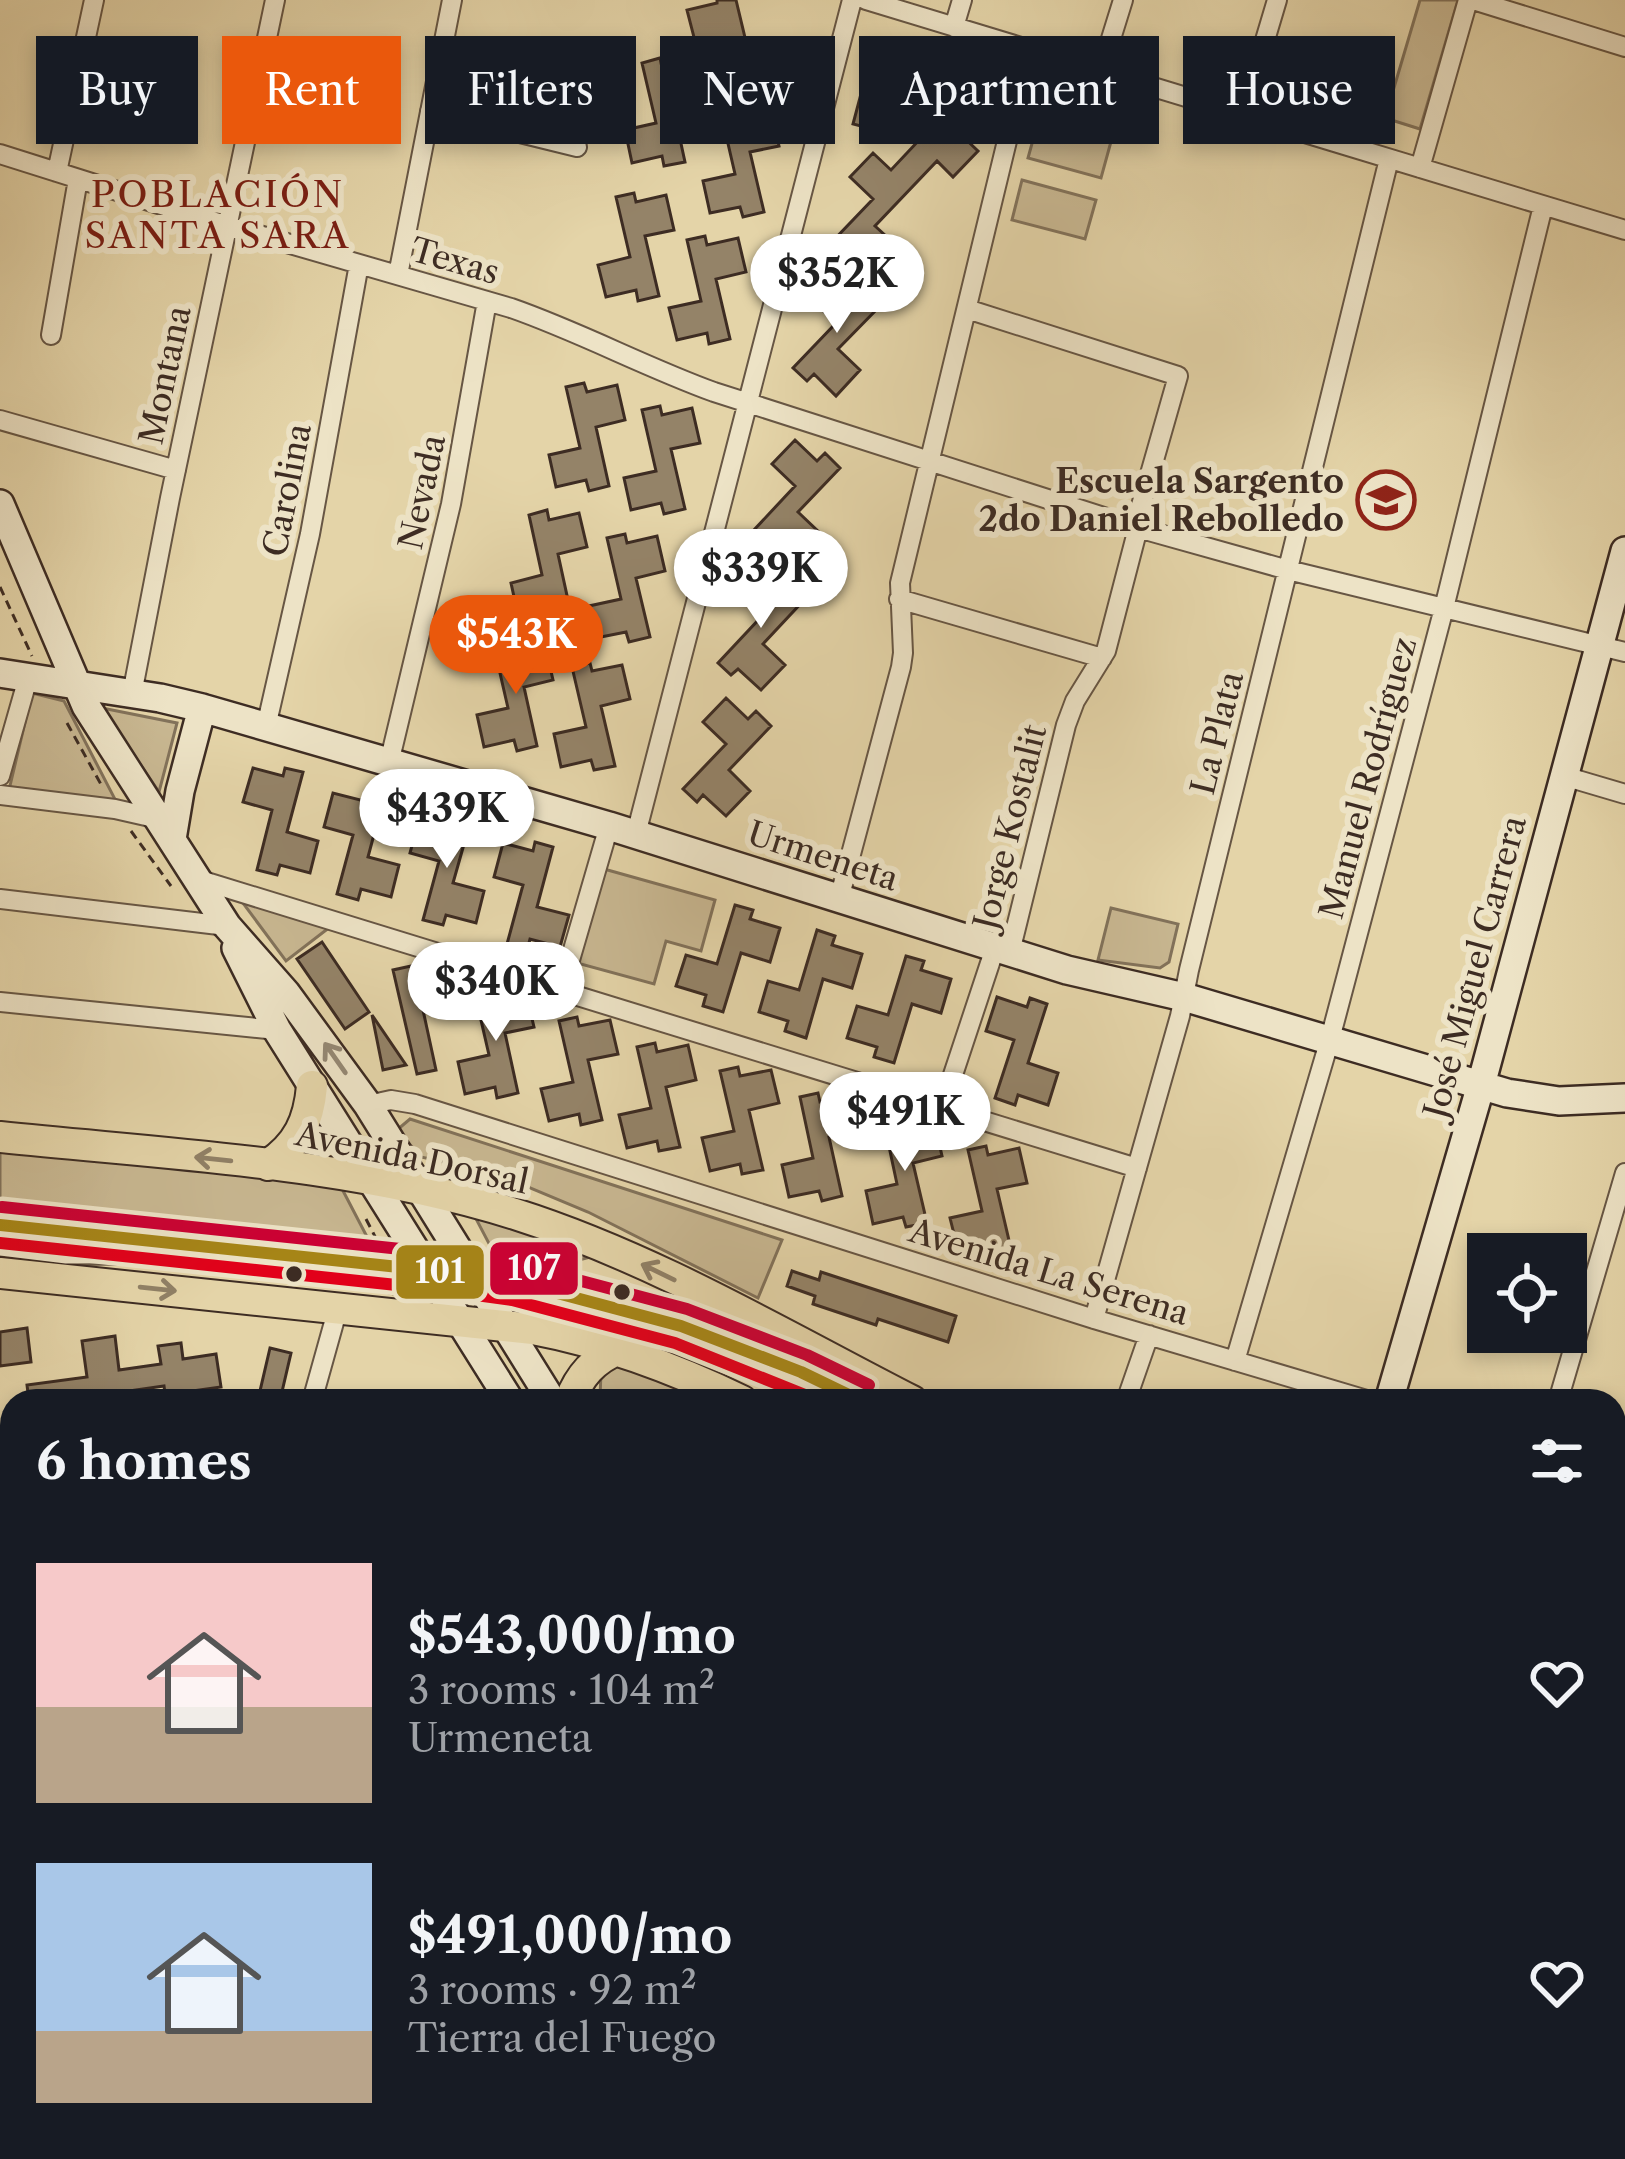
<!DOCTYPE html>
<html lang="en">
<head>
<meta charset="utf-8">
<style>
	:root { --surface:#171b24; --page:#20242c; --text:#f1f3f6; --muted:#9ea1a6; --accent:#ea580c }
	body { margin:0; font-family:"Libre Caslon Text",serif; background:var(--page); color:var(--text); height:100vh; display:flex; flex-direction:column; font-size:45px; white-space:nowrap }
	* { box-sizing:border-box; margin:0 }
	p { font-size:39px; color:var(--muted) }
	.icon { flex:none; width:66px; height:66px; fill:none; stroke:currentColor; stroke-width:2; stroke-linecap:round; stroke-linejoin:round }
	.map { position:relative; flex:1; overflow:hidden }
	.drawer { position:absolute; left:0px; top:1389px; width:1626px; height:771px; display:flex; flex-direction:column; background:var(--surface); border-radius:36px 36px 0 0; box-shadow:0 6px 18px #0003 }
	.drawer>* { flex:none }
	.top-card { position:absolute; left:36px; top:36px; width:1554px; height:108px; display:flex; gap:24px }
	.buttons { position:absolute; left:1467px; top:1233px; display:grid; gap:24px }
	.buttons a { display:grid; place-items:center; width:120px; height:120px; border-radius:0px; background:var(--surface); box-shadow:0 6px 18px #0003; font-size:60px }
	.price { position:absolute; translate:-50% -102px; padding:0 27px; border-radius:42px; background:#fff; color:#222; font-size:39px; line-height:78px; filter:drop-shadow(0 3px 6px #0008) }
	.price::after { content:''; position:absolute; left:50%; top:72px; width:36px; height:27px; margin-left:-18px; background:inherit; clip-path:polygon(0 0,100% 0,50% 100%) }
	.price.selected { background:var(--accent); color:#fff }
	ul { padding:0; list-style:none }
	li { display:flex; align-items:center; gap:36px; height:300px; padding:0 36px }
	li span { display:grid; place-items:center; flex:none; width:336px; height:240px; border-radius:0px; color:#555 }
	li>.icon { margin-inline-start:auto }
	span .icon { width:144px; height:144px; fill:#fffc; stroke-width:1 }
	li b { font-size:51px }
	h2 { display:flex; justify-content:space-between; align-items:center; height:144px; padding:0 36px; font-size:51px }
	.tag { padding:0 42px; border-radius:0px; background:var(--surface); box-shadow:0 6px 18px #0003; font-size:42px; line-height:108px }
	.tag.selected { background:var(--accent); color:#fff }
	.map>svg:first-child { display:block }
</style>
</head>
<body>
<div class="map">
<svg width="1625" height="2159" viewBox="0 0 1625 2159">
	<rect width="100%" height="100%" fill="#e4d4a8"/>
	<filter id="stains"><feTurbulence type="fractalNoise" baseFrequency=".00167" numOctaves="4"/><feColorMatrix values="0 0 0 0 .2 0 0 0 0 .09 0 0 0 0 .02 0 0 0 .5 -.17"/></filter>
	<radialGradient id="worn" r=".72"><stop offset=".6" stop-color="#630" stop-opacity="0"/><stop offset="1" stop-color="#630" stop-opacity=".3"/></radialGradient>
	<!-- green -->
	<path fill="#c8b791" stroke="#82725a" stroke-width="3" d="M1420 0H1458L1420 129 1385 118Z
		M1039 118 1112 138 1101 178 1028 158Z
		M1022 180 1096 200 1085 239 1012 220Z
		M32 693 64 701 118 805 9 790Z
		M102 708 177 723 159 792Z
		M604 869 715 900 701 951 666 941 654 984 577 963Z
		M240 899 330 927 286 961Z
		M1111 908 1178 924 1169 962 1160 968 1098 960Z
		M410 1119 782 1240 758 1298 588 1212 499 1175 421 1157 397 1130Z
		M0 1149 340 1185 377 1256 0 1221Z
		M474 1215 594 1256C553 1268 536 1264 495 1255Z
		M622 1361 703 1401H608L600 1397 601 1373Z"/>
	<!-- building -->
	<path fill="#948368" stroke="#3d2c23" stroke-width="3" d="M717 0H736L748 50 780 42 788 74 758 82 766 113 771 111 779 146 750 152 764 212 743 217 740 207 710 213 703 181 735 174 721 113 742 108 725 38 696 45 687 10 717 3Z
		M875 41 898 47 876 130 853 124Z
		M660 58 662 68 693 61 701 95 672 102 685 162 664 166 662 156 632 163 625 130 656 123 642 63Z
		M953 58 975 79 983 71 998 86 956 130 978 151 953 177 937 161 875 226 897 246 873 272 850 250 844 257 830 244 873 199 850 177 873 153 891 170 953 104 930 82Z
		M634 193 636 202 666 195 674 230 645 236 659 296 638 301 636 290 606 297 598 265 630 257 616 197Z
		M705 236 707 245 738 238 746 272 716 279 730 339 709 344 707 333 677 340 669 308 701 301 687 240Z
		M836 277 858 298 866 290 881 305 838 349 860 370 836 396 814 374 807 381 793 368 836 323 813 301Z
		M584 383 587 392 617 385 625 420 596 427 609 486 589 491 586 480 556 487 549 455 580 448 566 387Z
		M660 406 662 415 692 408 700 443 671 449 685 509 664 514 661 503 631 510 624 478 656 471 642 410Z
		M795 440 817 461 825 453 840 468 798 512 820 533 795 559 773 537 766 544 753 531 795 486 772 464Z
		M547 510 549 520 579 513 587 547 558 554 571 614 551 619 548 608 518 615 511 583 542 575 529 515Z
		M625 534 627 543 657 536 665 571 636 578 650 637 629 642 626 632 596 638 589 606 621 599 607 538Z
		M760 571 783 593 790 585 805 599 763 644 785 665 761 690 738 669 731 675 718 663 761 617 737 595Z
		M513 643 515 652 545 646 553 680 524 687 537 746 517 751 514 740 484 747 477 715 508 708 494 647Z
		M590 663 592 671 622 665 630 699 601 706 615 766 594 770 591 760 561 767 554 734 586 727 572 667Z
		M726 698 748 719 756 711 771 726 729 770 750 791 726 816 703 795 697 802 683 789 726 744 703 722Z
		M253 768 283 776 285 768 303 772 287 832 318 841 310 873 280 865 277 875 257 870 272 810 243 802Z
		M366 792 384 797 368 857 399 865 391 897 361 889 358 900 337 894 353 835 324 827 333 793 364 801Z
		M451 818 470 823 453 883 484 891 476 923 446 915 443 925 423 920 439 861 410 853 419 819 449 827Z
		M535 842 553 847 537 907 569 915 560 947 530 939 527 950 507 944 523 885 494 877 503 843 533 851Z
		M735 905 753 910 750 919 780 928 770 962 741 953 723 1012 703 1006 706 995 676 986 686 955 717 964Z
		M817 930 835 936 832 945 862 954 852 988 823 979 806 1038 785 1031 788 1021 759 1012 768 981 799 990Z
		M322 942 369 1012 345 1029 297 959Z
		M906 956 924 961 921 970 951 979 941 1013 912 1004 894 1063 874 1057 877 1047 847 1038 857 1006 888 1015Z
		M411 966 414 975 444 969 452 1003 423 1010 436 1070 417 1074 393 970Z
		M493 990 495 999 526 994 534 1027 505 1033 518 1093 497 1098 495 1087 465 1094 458 1062 489 1055 475 994Z
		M997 997 1027 1007 1030 998 1047 1004 1028 1063 1058 1073 1048 1105 1018 1095 1015 1105 995 1098 1014 1040 986 1031Z
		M372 1015 406 1065 383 1070Z
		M577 1017 579 1026 610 1020 618 1054 588 1060 602 1120 581 1125 579 1114 549 1121 541 1089 573 1082 559 1021Z
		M655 1043 657 1052 688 1045 696 1080 666 1087 680 1147 659 1151 657 1141 627 1148 619 1115 651 1108 637 1047Z
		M738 1067 740 1076 771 1070 779 1103 749 1110 763 1170 742 1174 740 1164 710 1171 702 1138 734 1131 720 1071Z
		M818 1093 820 1102 850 1095 858 1130 829 1137 842 1196 822 1201 819 1191 789 1197 782 1165 813 1158 800 1097Z
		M902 1119 904 1129 934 1121 942 1156 913 1163 927 1223 906 1227 903 1217 873 1224 866 1191 897 1184 884 1123Z
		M986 1146 988 1155 1019 1148 1027 1183 997 1189 1011 1249 990 1254 988 1243 958 1250 950 1218 982 1211 968 1150Z
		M792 1271 819 1280 821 1272 956 1316 948 1342 878 1319 876 1325 813 1304 815 1296 787 1286Z
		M27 1328 31 1362 0 1366V1332Z
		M115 1336 119 1370 161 1364 158 1346 181 1343 183 1359 216 1354 221 1387 185 1392 186 1401H166L164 1386 73 1399V1401H29L27 1385 87 1377 82 1341Z
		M270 1348 291 1353 281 1396 260 1391Z"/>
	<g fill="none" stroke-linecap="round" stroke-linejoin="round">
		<!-- lane casing -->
		<g stroke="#675644" stroke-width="14">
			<path id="lane" d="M0 1225 418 1269
				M0 1251 66 1259 184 1258 335 1274 400 1290 478 1296
				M483 1277C514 1282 542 1291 573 1298 673 1321 768 1356 861 1401
				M495 1297C547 1304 600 1312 650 1326 710 1344 764 1373 819 1401
				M0 1446H12
				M0 1541 12 1545
				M1614 1718 1625 1720
				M1614 1729 1625 1733
				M1208 2159 1212 2148"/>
		</g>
		<!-- street casing -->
		<g stroke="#675644" stroke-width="22">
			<path id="street" d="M866 0 1625 230
				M1473 0 1625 47
				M954 27 962 0
				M1101 71 1123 0
				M430 111 577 147
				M1243 114 1277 0
				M0 154 228 226 511 308C580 332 645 367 714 392L1138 528 1288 570 1625 652
				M1420 168 1468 0
				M57 172 94 0
				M398 275 452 0
				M967 309 1178 376 1140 509 1138 528 1106 651 1075 701 1066 725 1010 952
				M51 335 78 179
				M0 420 176 470
				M899 599 1102 658
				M132 694 170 498 275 0
				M266 727 310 534 359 264
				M389 763 451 504 487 301
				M0 776 28 678
				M1564 776 1625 794
				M0 795 115 809 159 819
				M636 834 852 0
				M197 879 1137 1168
				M0 899 227 926
				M839 899 901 667 903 653 900 583 1029 50
				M561 991 609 826
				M0 1002 277 1030
				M368 1105 391 1100 415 1104 1094 1319 1370 1401
				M942 1108 995 948
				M1094 1319 1180 1016 1189 970 1389 159
				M1235 1361 1330 1039 1444 608 1543 206
				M312 1401 338 1308
				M1126 1401 1149 1335
				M1558 1401 1625 1173
				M1614 1474 1625 1477
				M1614 1639 1625 1643
				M1614 1805 1625 1808
				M1614 1933 1625 1901
				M0 1960 12 1913
				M1614 2054 1625 2058
				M180 2159 183 2148
				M457 2159 460 2148
				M609 2159 612 2148
				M772 2159 775 2148
				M931 2159 935 2148
				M1103 2159 1107 2148
				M1527 2159 1531 2148"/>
		</g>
		<!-- secondary casing -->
		<g stroke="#3d2c23" stroke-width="32">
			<path id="secondary" d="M0 504 86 706 227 926 286 993 368 1105 552 1401
				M0 673 160 698 202 708 609 826 1067 970 1184 997 1507 1093 1559 1101 1625 1098
				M172 839 180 791 202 708
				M236 948 277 1030 510 1401
				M1389 1401 1481 1085 1625 551
				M0 2024 12 2029
				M329 2148 358 2159
				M1020 2148 1027 2159"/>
		</g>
		<!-- primary casing -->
		<g stroke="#3d2c23" stroke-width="34">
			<path id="primary" d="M0 1137C172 1155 350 1162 515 1214 654 1258 783 1335 912 1401
				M268 1165C298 1145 309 1121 312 1086
				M0 1273 533 1329C607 1343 674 1368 742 1401
				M570 1401C579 1376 594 1359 619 1349
				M1614 1684 1625 1688
				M1614 1754 1625 1757"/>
		</g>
		<!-- path -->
		<path stroke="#3d2c23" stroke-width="3" stroke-dasharray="9 6" stroke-linecap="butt" d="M0 587 32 656
			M67 723 103 788
			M131 831 171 886
			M366 1219 381 1248"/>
		<!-- lane -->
		<use href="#lane" stroke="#ede3c6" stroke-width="9"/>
		<!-- street -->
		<use href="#street" stroke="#ede3c6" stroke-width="18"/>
		<!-- secondary -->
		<use href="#secondary" stroke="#ede3c6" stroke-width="27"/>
		<!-- primary -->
		<use href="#primary" stroke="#e4d4a8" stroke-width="30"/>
		<!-- bus-1 casing -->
		<g stroke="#ede3c6" stroke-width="21">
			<path id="bus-1" d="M0 1225 427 1270 516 1282 681 1326 801 1372 861 1401"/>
		</g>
		<!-- bus-2 casing -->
		<g stroke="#ede3c6" stroke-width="21">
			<path id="bus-2" d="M0 1243 425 1288 512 1300 675 1343 820 1401"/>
		</g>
		<!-- bus-3 casing -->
		<g stroke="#ede3c6" stroke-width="21">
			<path id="bus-3" d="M2 1207 429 1252 521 1265 687 1309 807 1355 869 1385"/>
		</g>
		<!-- bus-1 -->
		<use href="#bus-1" stroke="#a68517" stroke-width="12"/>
		<!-- bus-2 -->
		<use href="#bus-2" stroke="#e2001a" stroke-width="12"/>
		<!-- bus-3 -->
		<use href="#bus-3" stroke="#c03" stroke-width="12"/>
	</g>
	<!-- one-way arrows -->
	<defs><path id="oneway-shaft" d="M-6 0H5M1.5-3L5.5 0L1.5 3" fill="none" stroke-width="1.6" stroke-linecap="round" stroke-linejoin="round" transform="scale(3)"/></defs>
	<use stroke="#958874" href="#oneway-shaft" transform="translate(335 1058) rotate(-125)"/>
	<g stroke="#908066">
		<use href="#oneway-shaft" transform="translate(213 1159) rotate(-174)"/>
		<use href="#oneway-shaft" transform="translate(658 1272) rotate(-154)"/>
		<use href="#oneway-shaft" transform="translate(158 1289) rotate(6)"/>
	</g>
	<!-- icons -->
	<defs>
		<g id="school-ring" transform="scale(3)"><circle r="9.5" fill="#ede3c6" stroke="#8f2418" stroke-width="1.5"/><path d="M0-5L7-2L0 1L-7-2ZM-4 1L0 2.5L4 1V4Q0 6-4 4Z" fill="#8f2418"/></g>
	</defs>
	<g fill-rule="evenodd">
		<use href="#school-ring" x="1386" y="500"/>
	</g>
	<!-- markers -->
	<g fill="#3d2c23" stroke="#ede3c6" stroke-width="4.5">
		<circle cx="294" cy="1274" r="10"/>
		<circle cx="622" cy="1292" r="10"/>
	</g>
	<g text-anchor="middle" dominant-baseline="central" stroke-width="12" stroke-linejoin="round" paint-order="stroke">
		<!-- street labels -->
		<g font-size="33" fill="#3d2c23" stroke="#ede3c6">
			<text transform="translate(455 261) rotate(16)">Texas</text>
			<text transform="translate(165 375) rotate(-78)">Montana</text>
			<text transform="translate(287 490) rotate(-79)">Carolina</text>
			<text transform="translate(422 492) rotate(-78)">Nevada</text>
			<text transform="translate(1217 733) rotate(-76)">La Plata</text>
			<text transform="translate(1368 778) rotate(-75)">Manuel Rodríguez</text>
			<text transform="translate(1010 827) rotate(-76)">Jorge Kostalit</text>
			<text transform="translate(823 856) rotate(18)">Urmeneta</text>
			<text transform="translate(1475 967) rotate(-75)">José Miguel Carrera</text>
			<text transform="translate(412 1158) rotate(12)">Avenida Dorsal</text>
			<text transform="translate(1049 1272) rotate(17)">Avenida La Serena</text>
		</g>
		<!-- poi labels -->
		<g font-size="33" font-weight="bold" fill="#3d2c23" stroke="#ede3c6" text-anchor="end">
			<text x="1344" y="481">Escuela Sargento<tspan x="1344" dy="38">2do Daniel Rebolledo</tspan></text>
		</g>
		<!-- neighbourhood labels -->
		<g font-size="36" letter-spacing="3" fill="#7a1f14" stroke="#ede3c6">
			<text x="218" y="194">POBLACIÓN<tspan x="218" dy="41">SANTA SARA</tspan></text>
		</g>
	</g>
	<g stroke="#ede3c6" stroke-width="4.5">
		<rect x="488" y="1240" width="92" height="57" rx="12" fill="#c03"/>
		<rect x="394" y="1243" width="92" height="58" rx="12" fill="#a68517"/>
	</g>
	<g font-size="33" text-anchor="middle" font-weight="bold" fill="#fff">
		<text x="534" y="1280">107</text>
		<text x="440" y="1283">101</text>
	</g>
	<rect width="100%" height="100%" filter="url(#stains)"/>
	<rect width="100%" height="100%" fill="url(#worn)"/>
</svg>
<div class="buttons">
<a><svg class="icon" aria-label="locate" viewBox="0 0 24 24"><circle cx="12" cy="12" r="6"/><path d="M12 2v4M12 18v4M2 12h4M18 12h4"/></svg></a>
</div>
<b class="price" style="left:837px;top:336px">$352K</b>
<b class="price" style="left:761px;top:631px">$339K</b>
<b class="price selected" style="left:516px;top:697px">$543K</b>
<b class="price" style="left:447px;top:871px">$439K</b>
<b class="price" style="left:496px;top:1044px">$340K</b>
<b class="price" style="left:905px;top:1174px">$491K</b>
<div class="top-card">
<a class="tag">Buy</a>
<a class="tag selected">Rent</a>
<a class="tag">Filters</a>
<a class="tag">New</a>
<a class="tag">Apartment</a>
<a class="tag">House</a>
</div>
<section class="drawer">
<h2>6 homes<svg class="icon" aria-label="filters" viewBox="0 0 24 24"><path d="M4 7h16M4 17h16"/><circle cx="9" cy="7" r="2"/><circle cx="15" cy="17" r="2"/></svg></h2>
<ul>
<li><span style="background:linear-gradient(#f6c9c9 60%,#b9a48a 0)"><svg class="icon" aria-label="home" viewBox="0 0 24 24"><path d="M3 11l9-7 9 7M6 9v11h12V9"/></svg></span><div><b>$543,000/mo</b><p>3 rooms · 104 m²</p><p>Urmeneta</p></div><svg class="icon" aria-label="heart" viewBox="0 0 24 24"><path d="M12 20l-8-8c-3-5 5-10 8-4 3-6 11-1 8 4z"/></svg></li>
<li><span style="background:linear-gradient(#a9c7e8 70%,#b9a48a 0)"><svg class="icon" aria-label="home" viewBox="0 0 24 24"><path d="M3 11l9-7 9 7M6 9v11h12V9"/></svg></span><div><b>$491,000/mo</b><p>3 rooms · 92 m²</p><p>Tierra del Fuego</p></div><svg class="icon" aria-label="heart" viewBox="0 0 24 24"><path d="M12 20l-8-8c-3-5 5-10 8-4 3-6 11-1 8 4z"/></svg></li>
</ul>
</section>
</div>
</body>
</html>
